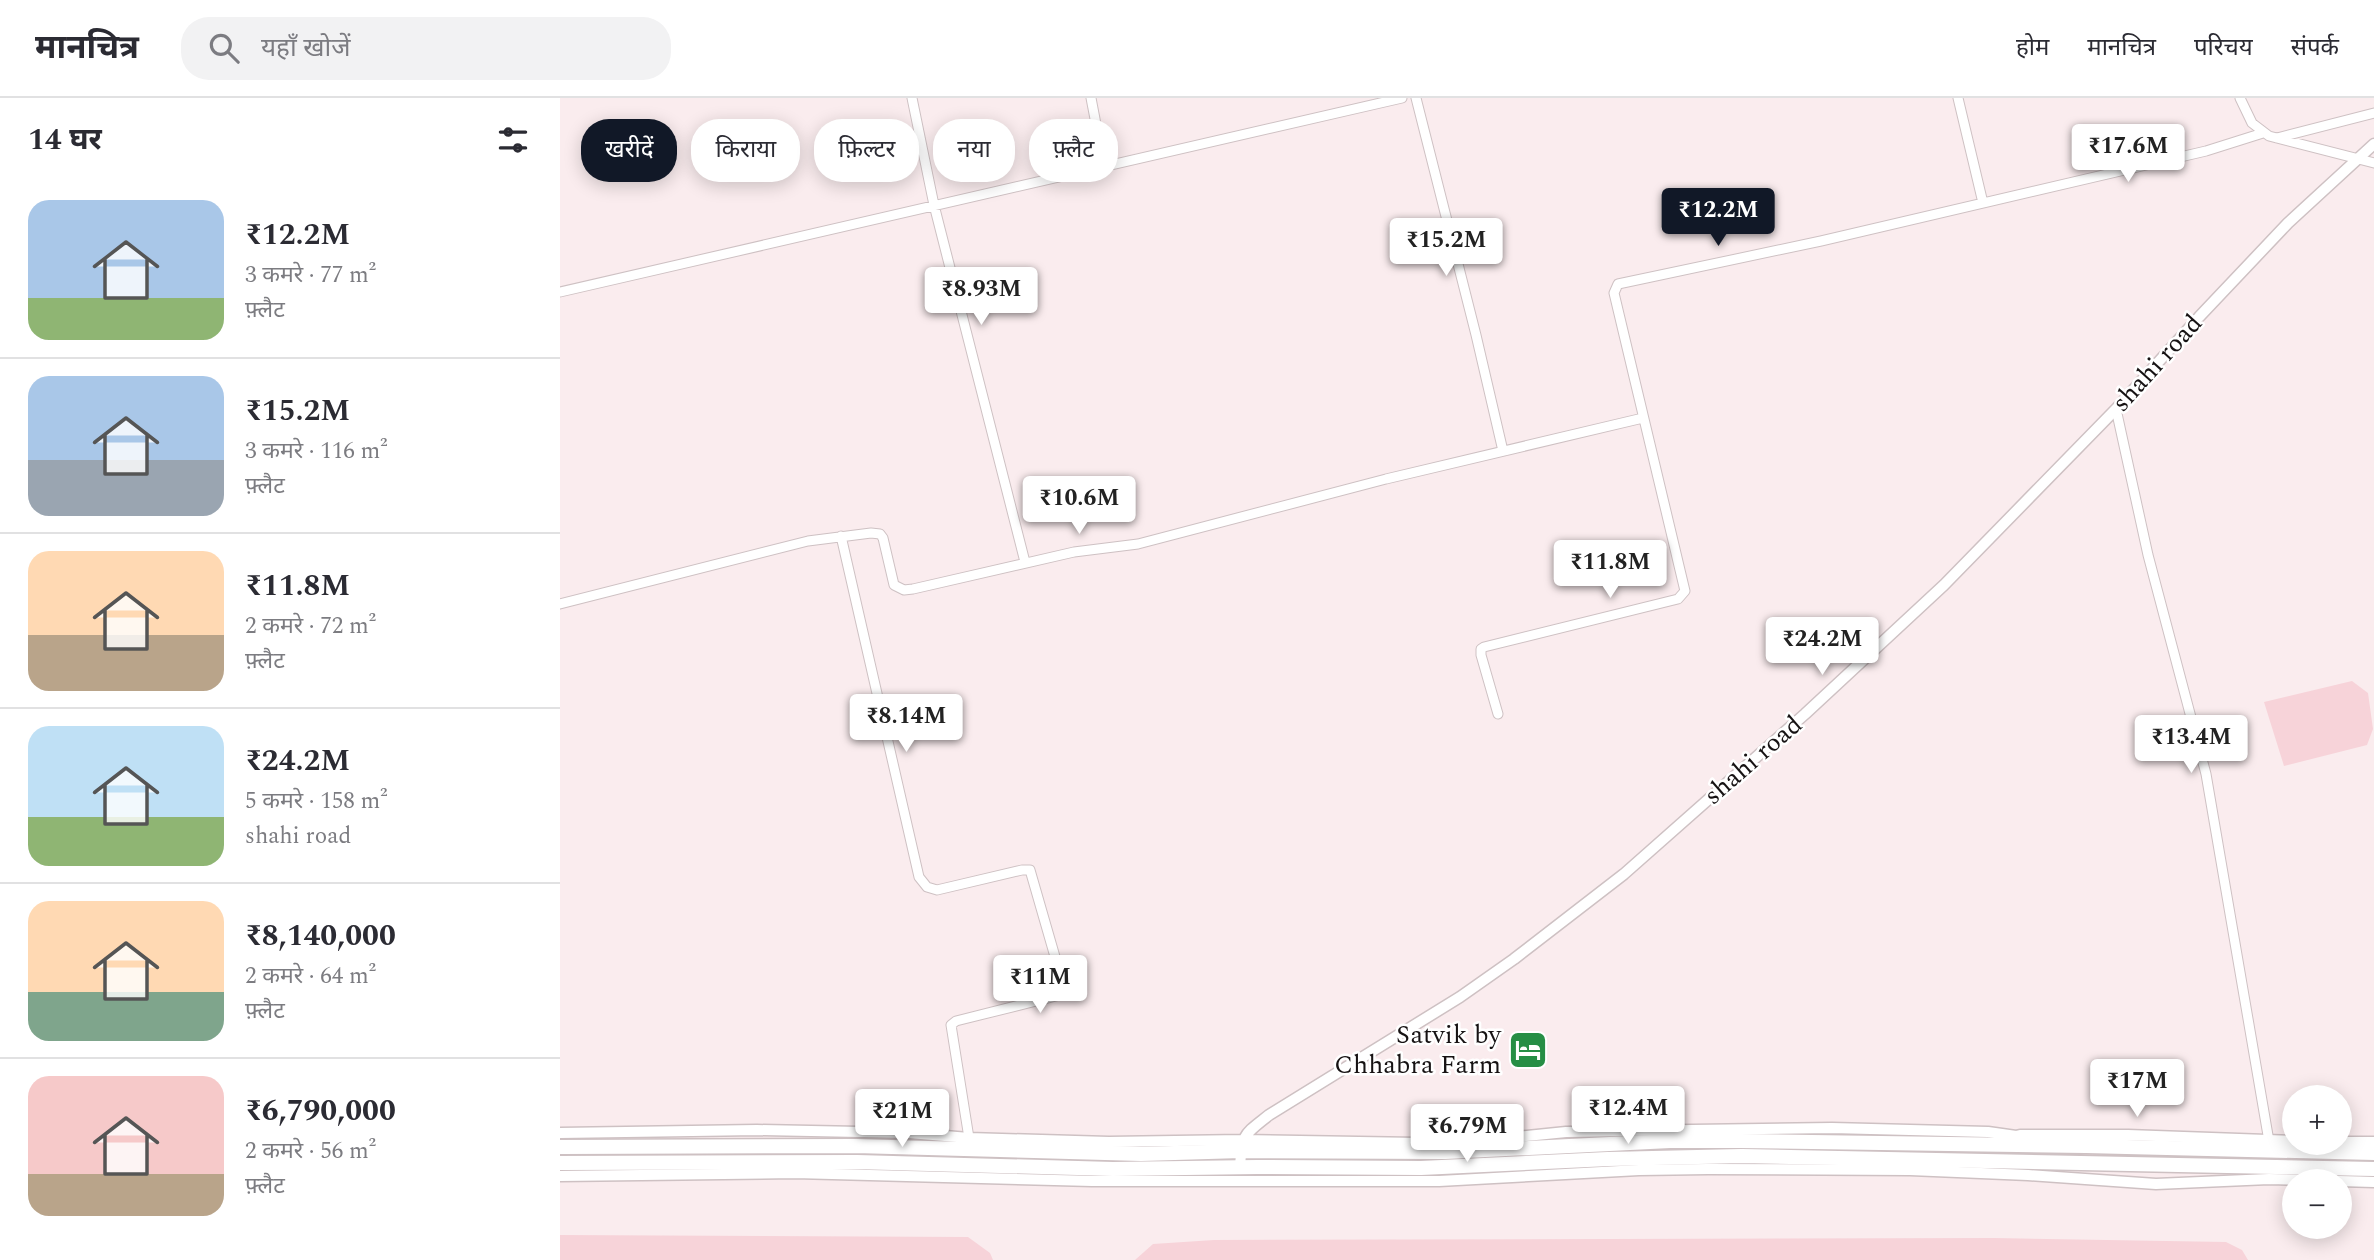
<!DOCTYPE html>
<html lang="hi">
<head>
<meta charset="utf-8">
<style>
	:root { --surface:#fff; --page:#f2f2f3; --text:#2b2b33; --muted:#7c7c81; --line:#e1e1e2; --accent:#111827 }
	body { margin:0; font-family:Spectral,"Noto Sans Devanagari",serif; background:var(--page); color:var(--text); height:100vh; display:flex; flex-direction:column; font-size:26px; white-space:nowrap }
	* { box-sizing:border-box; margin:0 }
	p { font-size:23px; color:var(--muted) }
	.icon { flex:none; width:38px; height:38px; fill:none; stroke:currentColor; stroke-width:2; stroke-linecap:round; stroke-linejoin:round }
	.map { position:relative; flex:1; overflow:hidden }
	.drawer { display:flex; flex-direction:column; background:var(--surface); width:560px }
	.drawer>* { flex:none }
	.banner { position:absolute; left:21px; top:21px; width:665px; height:63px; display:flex; gap:14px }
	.fabs { position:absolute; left:1722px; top:987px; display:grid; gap:14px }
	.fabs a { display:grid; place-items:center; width:70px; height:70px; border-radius:50%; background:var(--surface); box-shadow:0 4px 18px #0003; font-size:35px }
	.price { position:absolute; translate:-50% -60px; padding:0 16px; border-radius:7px; background:#fff; color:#222; font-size:23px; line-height:46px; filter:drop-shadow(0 2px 4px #0008) }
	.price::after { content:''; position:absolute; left:50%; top:42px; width:21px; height:16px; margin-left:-10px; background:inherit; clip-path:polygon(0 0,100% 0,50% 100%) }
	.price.on { background:var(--accent); color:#fff }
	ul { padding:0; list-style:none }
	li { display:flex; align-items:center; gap:21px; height:175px; padding:0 28px }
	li+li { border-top:2px solid var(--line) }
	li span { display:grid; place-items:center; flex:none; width:196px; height:140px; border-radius:21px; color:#555 }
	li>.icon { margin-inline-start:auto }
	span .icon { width:84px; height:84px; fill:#fffc; stroke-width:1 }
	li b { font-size:30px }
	h2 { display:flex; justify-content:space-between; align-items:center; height:84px; padding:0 28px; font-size:30px }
	.chip { padding:0 24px; border-radius:28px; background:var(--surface); box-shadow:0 4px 18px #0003; font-size:24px; line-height:63px }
	.chip.on { background:var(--accent); color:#fff }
	header { display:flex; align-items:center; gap:42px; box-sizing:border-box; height:98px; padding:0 35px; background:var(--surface); border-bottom:2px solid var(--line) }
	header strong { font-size:33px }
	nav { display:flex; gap:38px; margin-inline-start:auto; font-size:24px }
	.search { width:490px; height:63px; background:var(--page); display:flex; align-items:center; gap:18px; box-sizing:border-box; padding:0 24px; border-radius:28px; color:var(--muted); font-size:26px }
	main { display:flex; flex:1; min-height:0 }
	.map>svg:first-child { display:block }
</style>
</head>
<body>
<header>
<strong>मानचित्र</strong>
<div class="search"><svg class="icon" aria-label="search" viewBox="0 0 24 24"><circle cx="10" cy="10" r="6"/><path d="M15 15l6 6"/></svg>यहाँ खोजें</div>
<nav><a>होम</a><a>मानचित्र</a><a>परिचय</a><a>संपर्क</a></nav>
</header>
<main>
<section class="drawer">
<h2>14 घर<svg class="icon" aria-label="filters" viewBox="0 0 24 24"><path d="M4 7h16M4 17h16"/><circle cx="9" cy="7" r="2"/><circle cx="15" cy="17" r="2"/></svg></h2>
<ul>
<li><span style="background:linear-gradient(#a9c7e8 70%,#8fb573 0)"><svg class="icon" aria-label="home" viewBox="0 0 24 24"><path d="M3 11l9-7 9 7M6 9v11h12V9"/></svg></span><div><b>₹12.2M</b><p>3 कमरे · 77 m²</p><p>फ़्लैट</p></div></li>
<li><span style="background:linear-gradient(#a9c7e8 60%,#9aa5b1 0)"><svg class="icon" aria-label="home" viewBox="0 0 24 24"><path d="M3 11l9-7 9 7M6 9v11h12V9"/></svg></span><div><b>₹15.2M</b><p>3 कमरे · 116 m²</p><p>फ़्लैट</p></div></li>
<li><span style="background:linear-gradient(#ffd9b3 60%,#b9a48a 0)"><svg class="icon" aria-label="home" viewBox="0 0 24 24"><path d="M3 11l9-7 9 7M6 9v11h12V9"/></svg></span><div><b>₹11.8M</b><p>2 कमरे · 72 m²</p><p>फ़्लैट</p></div></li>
<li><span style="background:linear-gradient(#bfe0f5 65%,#8fb573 0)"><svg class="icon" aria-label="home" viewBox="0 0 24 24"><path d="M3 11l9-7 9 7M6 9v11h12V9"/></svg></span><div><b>₹24.2M</b><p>5 कमरे · 158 m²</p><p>shahi road</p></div></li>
<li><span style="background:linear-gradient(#ffd9b3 65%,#7fa58c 0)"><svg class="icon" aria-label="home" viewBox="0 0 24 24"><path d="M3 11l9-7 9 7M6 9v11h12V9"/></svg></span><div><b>₹8,140,000</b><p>2 कमरे · 64 m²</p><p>फ़्लैट</p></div></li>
<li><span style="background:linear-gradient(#f6c9c9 70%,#b9a48a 0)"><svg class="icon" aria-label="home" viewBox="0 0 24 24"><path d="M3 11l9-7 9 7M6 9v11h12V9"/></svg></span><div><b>₹6,790,000</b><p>2 कमरे · 56 m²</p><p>फ़्लैट</p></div></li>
</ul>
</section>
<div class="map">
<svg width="1814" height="1162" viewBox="0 0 1814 1162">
	<rect width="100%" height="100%" fill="#faecee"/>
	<!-- green -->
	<path fill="#f7d3d9" d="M1792 583 1808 595 1813 631 1807 647 1724 668 1704 604Z
		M0 1137 408 1139 430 1155 433 1162H0Z
		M1434 1140 1666 1144 1682 1152 1688 1162H575L593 1146 654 1142Z"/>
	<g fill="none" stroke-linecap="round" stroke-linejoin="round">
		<!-- trunk-tunnel -->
		<path stroke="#d8cbcd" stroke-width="14" stroke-dasharray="14 7" stroke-linecap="butt" d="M1229 1035 1415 1040
			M964 1044 1052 1038
			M1133 1066H1239
			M948 1074 1018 1069
			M657 1076 910 1077
			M489 1077H536"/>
		<!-- minor casing -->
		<g stroke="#cec1c3" stroke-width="11">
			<path id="minor" d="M352 0 374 107 465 464
				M531 0 544 68
				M856 0 916 237 943 353
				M1398 0 1423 105
				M1680 0 1692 25 1709 38 1814 65
				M1717 40 1814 15
				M0 194 842 0
				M1556 311 1588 457 1646 676 1710 1049
				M281 438 359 779 367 789 377 792 462 772H470L502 883 501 892 496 898 396 923 391 927 409 1040
				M0 506 248 443 311 435 320 436 323 440 334 487 344 492 353 491 514 454 578 446 826 381 1083 320
				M938 616 921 557V551L924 549 1118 501 1125 493 1054 195 1058 186 1261 143 1646 53 1703 35"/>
		</g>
		<!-- tertiary casing -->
		<g stroke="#cec1c3" stroke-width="13">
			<path id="tertiary" d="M0 1035 197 1032 349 1035 409 1040 549 1044 682 1042 858 1045 918 1043 1006 1034 1062 1033 1272 1030 1428 1034 1456 1038
				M1455 1043 1456 1038 1460 1037H1568L1734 1043
				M1780 1044H1814
				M680 1069C682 1035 684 1037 709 1017L900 899 954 861 1064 776 1245 616 1384 487 1556 311 1639 219 1728 125 1814 46
				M0 1078 235 1075 532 1083H879L1079 1072 1148 1071 1350 1072 1468 1077 1596 1086 1709 1081 1814 1084"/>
		</g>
		<!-- trunk casing -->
		<g stroke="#cec1c3" stroke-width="17">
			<path id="trunk" d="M0 1049 296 1048 581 1056 681 1053 885 1054 1110 1043H1180L1526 1048 1814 1055
				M0 1065 297 1064 553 1071 697 1069 861 1070 1048 1061 1182 1058 1814 1071"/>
		</g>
		<!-- minor -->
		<use href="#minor" stroke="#fff" stroke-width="9"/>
		<!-- tertiary -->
		<use href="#tertiary" stroke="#fff" stroke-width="10"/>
		<!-- trunk -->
		<use href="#trunk" stroke="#fff" stroke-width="14"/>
	</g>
	<!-- icons -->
	<defs>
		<g id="hotel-square" transform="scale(2.0125)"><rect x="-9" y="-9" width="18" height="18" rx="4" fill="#268e45" stroke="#fff"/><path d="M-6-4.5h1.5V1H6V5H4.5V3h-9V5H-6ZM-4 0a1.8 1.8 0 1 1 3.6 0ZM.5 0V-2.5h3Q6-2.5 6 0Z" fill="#fff"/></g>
	</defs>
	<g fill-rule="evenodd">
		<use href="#hotel-square" x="968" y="952"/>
	</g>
	<g text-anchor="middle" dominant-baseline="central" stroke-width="5" stroke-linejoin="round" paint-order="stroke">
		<!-- street labels -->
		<g font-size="26" fill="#161213" stroke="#fff">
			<text transform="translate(1597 265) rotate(-48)">shahi road</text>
			<text transform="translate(1193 662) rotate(-41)">shahi road</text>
		</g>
		<!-- poi labels -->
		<g font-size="26" fill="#161213" stroke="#fff" text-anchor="end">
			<text x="941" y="937">Satvik by<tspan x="941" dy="30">Chhabra Farm</tspan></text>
		</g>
	</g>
</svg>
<div class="fabs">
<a>+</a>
<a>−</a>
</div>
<b class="price" style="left:1568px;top:86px">₹17.6M</b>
<b class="price on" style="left:1158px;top:150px">₹12.2M</b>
<b class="price" style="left:886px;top:180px">₹15.2M</b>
<b class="price" style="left:421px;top:229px">₹8.93M</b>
<b class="price" style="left:519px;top:438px">₹10.6M</b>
<b class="price" style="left:1050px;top:502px">₹11.8M</b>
<b class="price" style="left:1262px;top:579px">₹24.2M</b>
<b class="price" style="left:346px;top:656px">₹8.14M</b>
<b class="price" style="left:1631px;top:677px">₹13.4M</b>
<b class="price" style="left:480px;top:917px">₹11M</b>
<b class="price" style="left:1577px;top:1021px">₹17M</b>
<b class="price" style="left:1068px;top:1048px">₹12.4M</b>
<b class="price" style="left:342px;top:1051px">₹21M</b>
<b class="price" style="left:907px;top:1066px">₹6.79M</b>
<div class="banner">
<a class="chip on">खरीदें</a>
<a class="chip">किराया</a>
<a class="chip">फ़िल्टर</a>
<a class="chip">नया</a>
<a class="chip">फ़्लैट</a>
</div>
</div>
</main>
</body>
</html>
